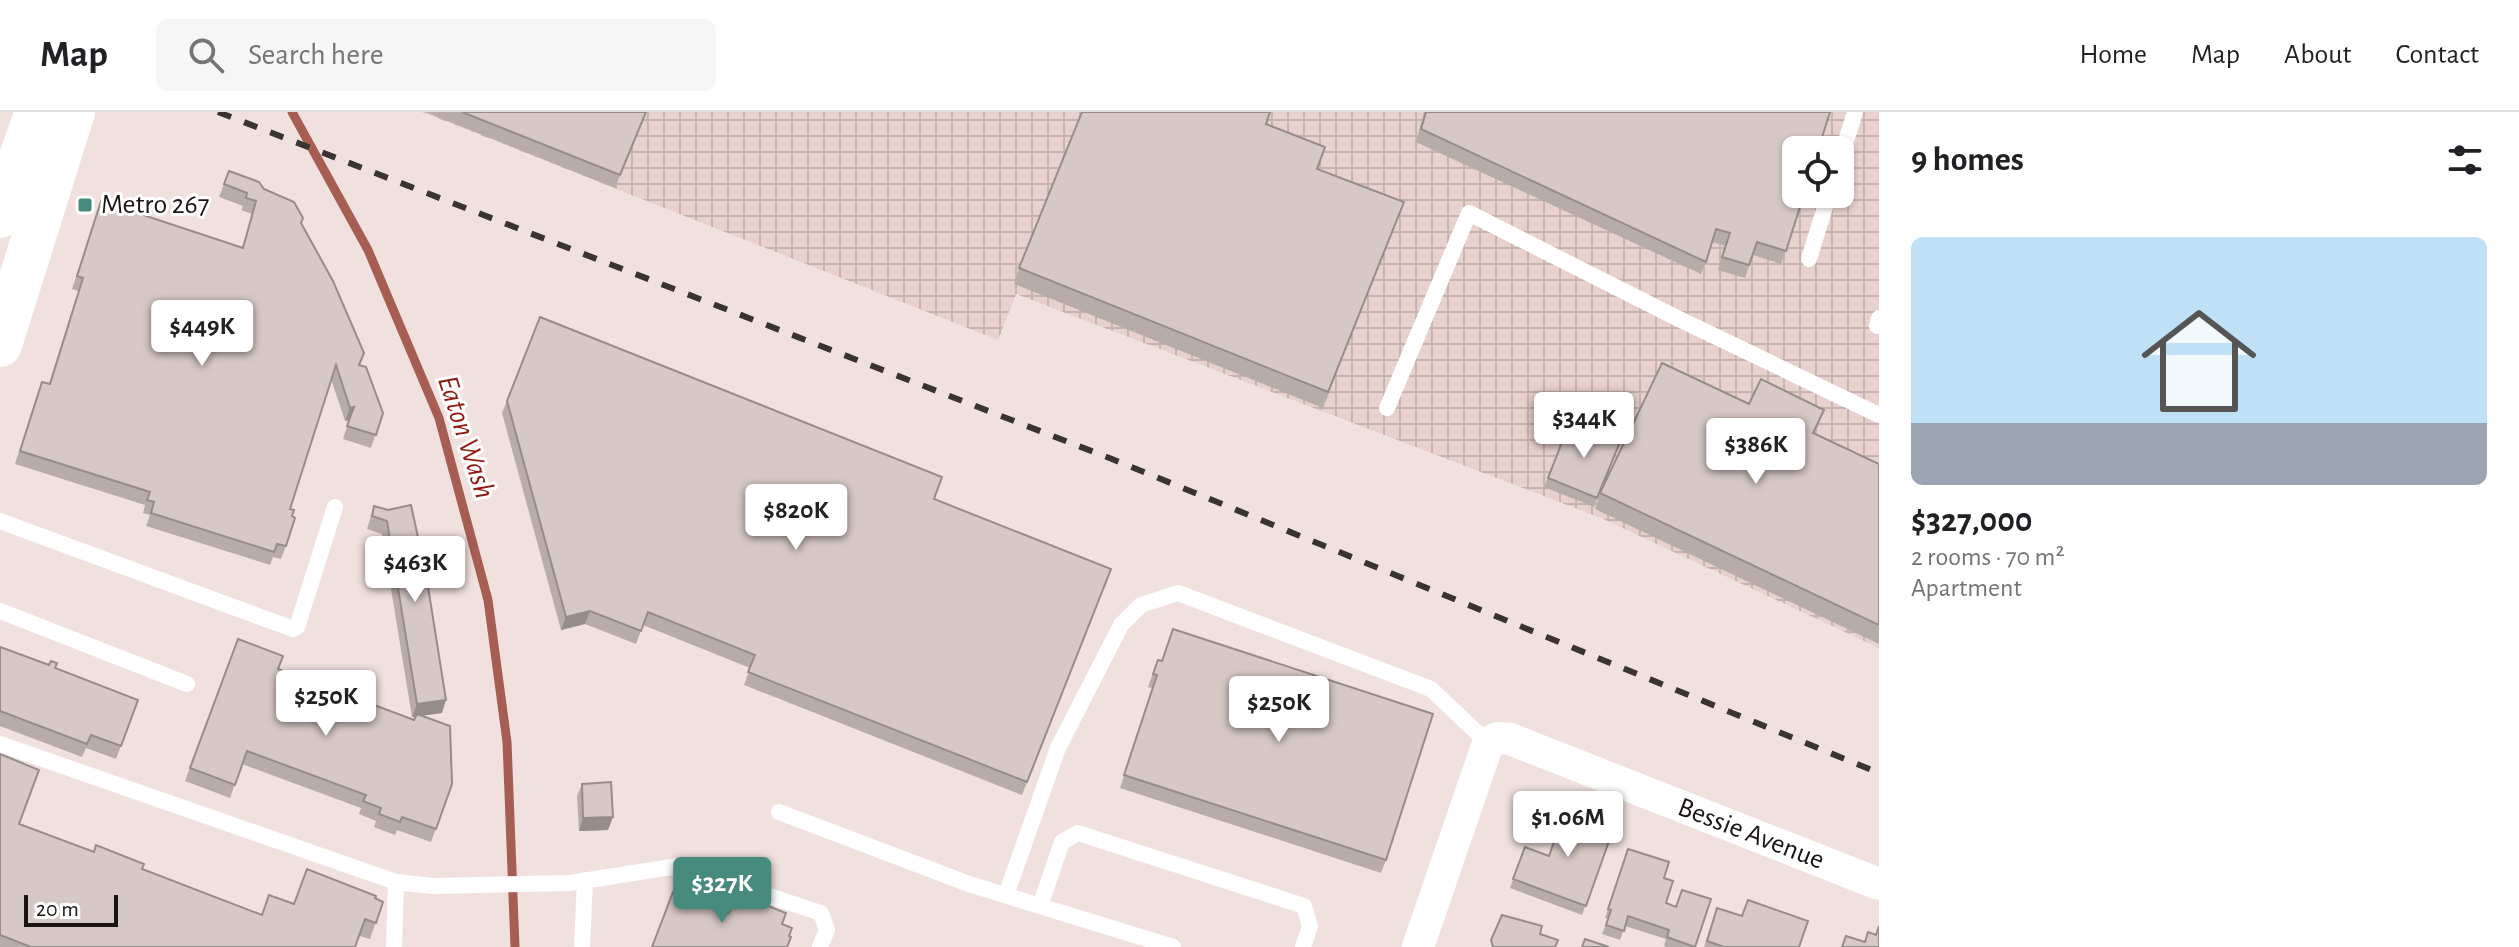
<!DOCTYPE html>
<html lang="en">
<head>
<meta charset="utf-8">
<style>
	:root { --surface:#fff; --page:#f6f6f6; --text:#202124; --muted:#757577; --line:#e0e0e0; --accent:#478b7e }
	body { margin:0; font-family:"Alegreya Sans",sans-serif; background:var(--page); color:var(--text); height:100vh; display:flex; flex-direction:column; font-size:30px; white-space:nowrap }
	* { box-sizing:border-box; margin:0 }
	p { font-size:26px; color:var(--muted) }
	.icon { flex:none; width:44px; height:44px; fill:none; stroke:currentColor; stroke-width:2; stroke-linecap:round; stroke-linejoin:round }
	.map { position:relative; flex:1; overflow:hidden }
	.panel { display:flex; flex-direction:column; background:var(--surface); width:640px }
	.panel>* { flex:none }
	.controls { position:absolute; left:1782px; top:24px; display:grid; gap:16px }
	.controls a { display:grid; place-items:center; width:72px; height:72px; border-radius:12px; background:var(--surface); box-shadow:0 2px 6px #0004; font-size:40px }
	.scale { position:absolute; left:24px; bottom:20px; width:94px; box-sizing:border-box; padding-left:8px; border:4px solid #1a1514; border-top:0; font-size:22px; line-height:28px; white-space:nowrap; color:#1a1514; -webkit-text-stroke:6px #fff; paint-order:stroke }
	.price { position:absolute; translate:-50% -68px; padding:0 18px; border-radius:8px; background:#fff; color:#222; font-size:26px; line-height:52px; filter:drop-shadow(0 2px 4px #0008) }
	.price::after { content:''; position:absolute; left:50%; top:48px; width:24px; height:18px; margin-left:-12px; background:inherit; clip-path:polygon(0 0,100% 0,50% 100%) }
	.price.active { background:var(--accent); color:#fff }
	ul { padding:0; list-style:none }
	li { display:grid; align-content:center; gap:16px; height:424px; padding:0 32px }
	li+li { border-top:2px solid var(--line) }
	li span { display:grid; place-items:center; height:248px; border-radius:12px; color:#555 }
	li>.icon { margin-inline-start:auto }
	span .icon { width:144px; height:144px; fill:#fffc; stroke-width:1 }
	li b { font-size:34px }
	h2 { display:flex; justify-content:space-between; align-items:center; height:96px; padding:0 32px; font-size:34px }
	header { display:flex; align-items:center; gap:48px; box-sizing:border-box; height:112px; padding:0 40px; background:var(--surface); border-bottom:2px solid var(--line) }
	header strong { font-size:38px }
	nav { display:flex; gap:44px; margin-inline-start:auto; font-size:28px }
	.search { width:560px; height:72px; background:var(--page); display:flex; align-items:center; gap:20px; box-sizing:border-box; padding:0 28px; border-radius:12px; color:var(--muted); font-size:30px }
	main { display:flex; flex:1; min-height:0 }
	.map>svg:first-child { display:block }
</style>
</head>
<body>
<header>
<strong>Map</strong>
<div class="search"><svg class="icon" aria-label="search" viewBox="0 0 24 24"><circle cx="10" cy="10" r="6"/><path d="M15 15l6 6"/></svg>Search here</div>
<nav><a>Home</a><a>Map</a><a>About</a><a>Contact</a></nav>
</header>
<main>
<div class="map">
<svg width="1879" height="835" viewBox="0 0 1879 835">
	<defs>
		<pattern id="industrial-grid" width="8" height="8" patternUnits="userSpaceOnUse" patternTransform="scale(2)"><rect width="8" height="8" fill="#e8d1cd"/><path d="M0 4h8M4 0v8" fill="none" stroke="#c6b3af"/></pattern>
	</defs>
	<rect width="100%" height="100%" fill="#f0e1df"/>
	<!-- industrial -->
	<path fill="url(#industrial-grid)" fill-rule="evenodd" d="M422 0H1879V536L1601 406 1016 182 998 228ZM1796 38H1840V82H1796Z"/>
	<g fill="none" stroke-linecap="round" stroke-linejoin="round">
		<!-- stream -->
		<path stroke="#a65e53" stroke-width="9" d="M292 0 368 138 439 306 488 488 507 630 515 835"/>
		<!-- lane -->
		<path stroke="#fff" stroke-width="16" d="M1840 48 1855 0
			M1809 147 1829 82
			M1877 214 1879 206
			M1387 296 1469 101 1679 207 1879 303
			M0 409 293 517 297 515 335 395
			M0 499 187 572
			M0 632 396 770 433 774 570 771 678 754 821 801 827 818 820 835
			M779 700 969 772 1173 835
			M1006 783 1058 636 1121 513 1141 493 1178 481 1431 577 1488 631
			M1040 794 1062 730 1078 721 1304 794 1310 814 1303 835
			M394 835 396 770
			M582 835 585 768"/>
		<!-- street -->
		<path stroke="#fff" stroke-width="32" d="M1418 835 1488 631 1497 626 1510 627 1879 772"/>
		<!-- secondary -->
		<path stroke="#fff" stroke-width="44" d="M0 104 37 0
			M0 233 73 0"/>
		<!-- rail -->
		<path stroke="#393331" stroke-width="6" stroke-dasharray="14 14" stroke-linecap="butt" d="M218 0 1112 347 1879 661"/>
	</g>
	<!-- wall -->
	<path fill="#b8aca9" d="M425 0H646L615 76Z
		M1424 0H1830L1781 152 1753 143 1745 166 1718 158 1725 134 1712 130 1701 162 1416 30Z
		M1266 12 1317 57 1404 90 1323 296 1014 172 1019 156Z
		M229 59 264 77 301 111 359 253 383 301 371 336 343 327 349 308 345 309 331 267 290 397 286 434 281 447 273 445 270 453 146 414 150 403 143 401 145 393 15 352 37 283 49 272 78 179 72 177 101 89 242 136 252 102 241 98 243 94 219 85Z
		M540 205 934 387 1111 457 1022 683 744 573 750 556 643 513 636 532 585 512 561 518 502 301Z
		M1749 292 1824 298 1815 322 1879 352V532L1595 397 1600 381Z
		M1570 310 1620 330 1594 395 1544 375Z
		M374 394 388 398 442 601 421 604 452 672 431 730 397 718 395 723 374 715 376 709 359 702 361 696 242 652 230 686 185 669 238 527 278 557 414 608 416 605H412L382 422 367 417Z
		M0 535 138 588 116 647 86 636 82 645 0 614Z
		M1162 549 1386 748 1381 761 1120 676 1152 576 1148 575 1153 561Z
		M0 642 19 712 262 803 294 792 375 786 383 790 370 827 360 824 355 835H0Z
		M582 672 608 718 579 719 577 684Z
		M1614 715 1582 803 1510 776 1525 735 1549 744Z
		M1628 737 1664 766 1666 791 1695 835H1666L1664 834 1666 827 1625 814 1620 828 1602 822 1608 807 1605 806Z
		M1717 796 1799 835H1704Z"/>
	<!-- shaded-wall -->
	<path fill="#968c8a" d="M354 295 349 308 345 309 350 296Z
		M590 499 585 512 561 518 566 505Z
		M446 588 442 601 412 605 417 592Z
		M613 705 608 718 579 719 583 706Z"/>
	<!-- building -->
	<path fill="#d6c8c5" stroke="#968c8a" stroke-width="2" d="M462 0H646L620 63Z
		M1082 0H1270L1266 12 1325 35 1317 57 1404 90 1328 280 1019 156Z
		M1426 0H1830L1818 38H1796V82H1804L1786 139 1757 130 1749 153 1722 145 1730 121 1716 117 1706 150 1421 17Z
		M229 59 259 70 264 77 294 90 303 106 301 111 333 169 364 241 359 253 366 255 383 301 376 323 347 314 354 295 350 296 336 253 290 397 294 398 292 404 295 406 286 434 277 432 274 440 151 401 154 390 147 388 150 380 20 339 42 270 50 272 83 166 77 164 101 89 243 136 256 89 246 86 247 81 224 72Z
		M540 205 942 365 934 387 1111 457 1027 670 748 560 755 543 648 500 641 519 590 499 566 505 507 289Z
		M1662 251 1749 292 1761 267 1824 298 1813 321 1879 352V513L1600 381Z
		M1570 310 1620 330 1597 386 1548 366Z
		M411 393 426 462 446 588 417 592 387 409 372 404 374 394 388 398Z
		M1173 517 1433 602 1386 748 1124 663 1157 563 1153 562 1158 548 1162 549Z
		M238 527 283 544 278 557 414 608 417 602 450 614 452 672 436 717 402 705 400 710 379 702 381 696 363 689 366 683 247 639 235 673 190 656Z
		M0 535 49 553 51 549 57 551 55 556 138 588 121 634 91 623 87 632 0 599Z
		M0 642 39 658 19 712 94 740 96 733 144 752 142 757 262 803 269 783 294 792 307 757 376 784 375 786 383 790 376 811 365 807 355 835H31L0 823Z
		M611 670 613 705 583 706 582 672Z
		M1565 698 1614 715 1586 794 1513 767 1525 735 1549 744Z
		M1628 737 1669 750 1664 766 1673 769 1666 791 1676 795 1682 778 1711 787 1695 835 1667 825 1669 818 1628 804 1624 819 1606 813 1611 798 1608 797Z
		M673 780 729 801 737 782 786 801 782 812 792 816 789 824 791 825 787 835H652Z
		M1748 788 1808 809 1799 835H1724L1707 829 1717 796 1742 804Z
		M1502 803 1542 814 1540 822 1558 828 1555 835H1493L1491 828Z
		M1879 814V835H1842L1846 824 1865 830 1868 820 1876 823Z
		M1585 827 1609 835H1582Z"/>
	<!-- markers -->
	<rect fill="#478b7e" stroke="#fff" stroke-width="3" x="77" y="85" width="16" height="16" rx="4"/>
	<g text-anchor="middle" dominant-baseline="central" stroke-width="6" stroke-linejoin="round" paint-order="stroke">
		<!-- poi labels -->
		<g font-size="28" fill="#1a1514" stroke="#fff" text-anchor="start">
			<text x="101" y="93">Metro 267</text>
		</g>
		<!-- street labels -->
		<g font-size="28" fill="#1a1514" stroke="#fff">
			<text transform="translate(1751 722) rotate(21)">Bessie Avenue</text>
		</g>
		<!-- water labels -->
		<g font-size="30" font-style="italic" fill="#91180e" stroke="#fff">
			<text transform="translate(466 325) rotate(72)">Eaton Wash</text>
		</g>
	</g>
</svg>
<div class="controls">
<a><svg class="icon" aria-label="locate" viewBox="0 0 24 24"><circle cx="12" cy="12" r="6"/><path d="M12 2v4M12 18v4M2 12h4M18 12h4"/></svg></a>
</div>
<div class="scale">20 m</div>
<b class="price" style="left:202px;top:256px">$449K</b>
<b class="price" style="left:1584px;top:348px">$344K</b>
<b class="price" style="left:1756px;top:374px">$386K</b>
<b class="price" style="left:796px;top:440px">$820K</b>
<b class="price" style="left:415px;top:492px">$463K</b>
<b class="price" style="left:326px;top:626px">$250K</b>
<b class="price" style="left:1279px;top:632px">$250K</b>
<b class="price" style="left:1568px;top:747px">$1.06M</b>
<b class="price active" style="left:722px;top:813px">$327K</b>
</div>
<section class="panel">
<h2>9 homes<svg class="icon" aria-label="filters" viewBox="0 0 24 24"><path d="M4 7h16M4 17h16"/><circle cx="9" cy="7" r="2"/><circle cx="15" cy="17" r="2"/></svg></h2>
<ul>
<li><span style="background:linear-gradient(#bfe0f5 75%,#9aa5b1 0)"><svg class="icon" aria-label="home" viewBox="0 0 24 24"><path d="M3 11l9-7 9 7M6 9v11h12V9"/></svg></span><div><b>$327,000</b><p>2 rooms · 70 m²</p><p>Apartment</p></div></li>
</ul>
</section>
</main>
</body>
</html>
